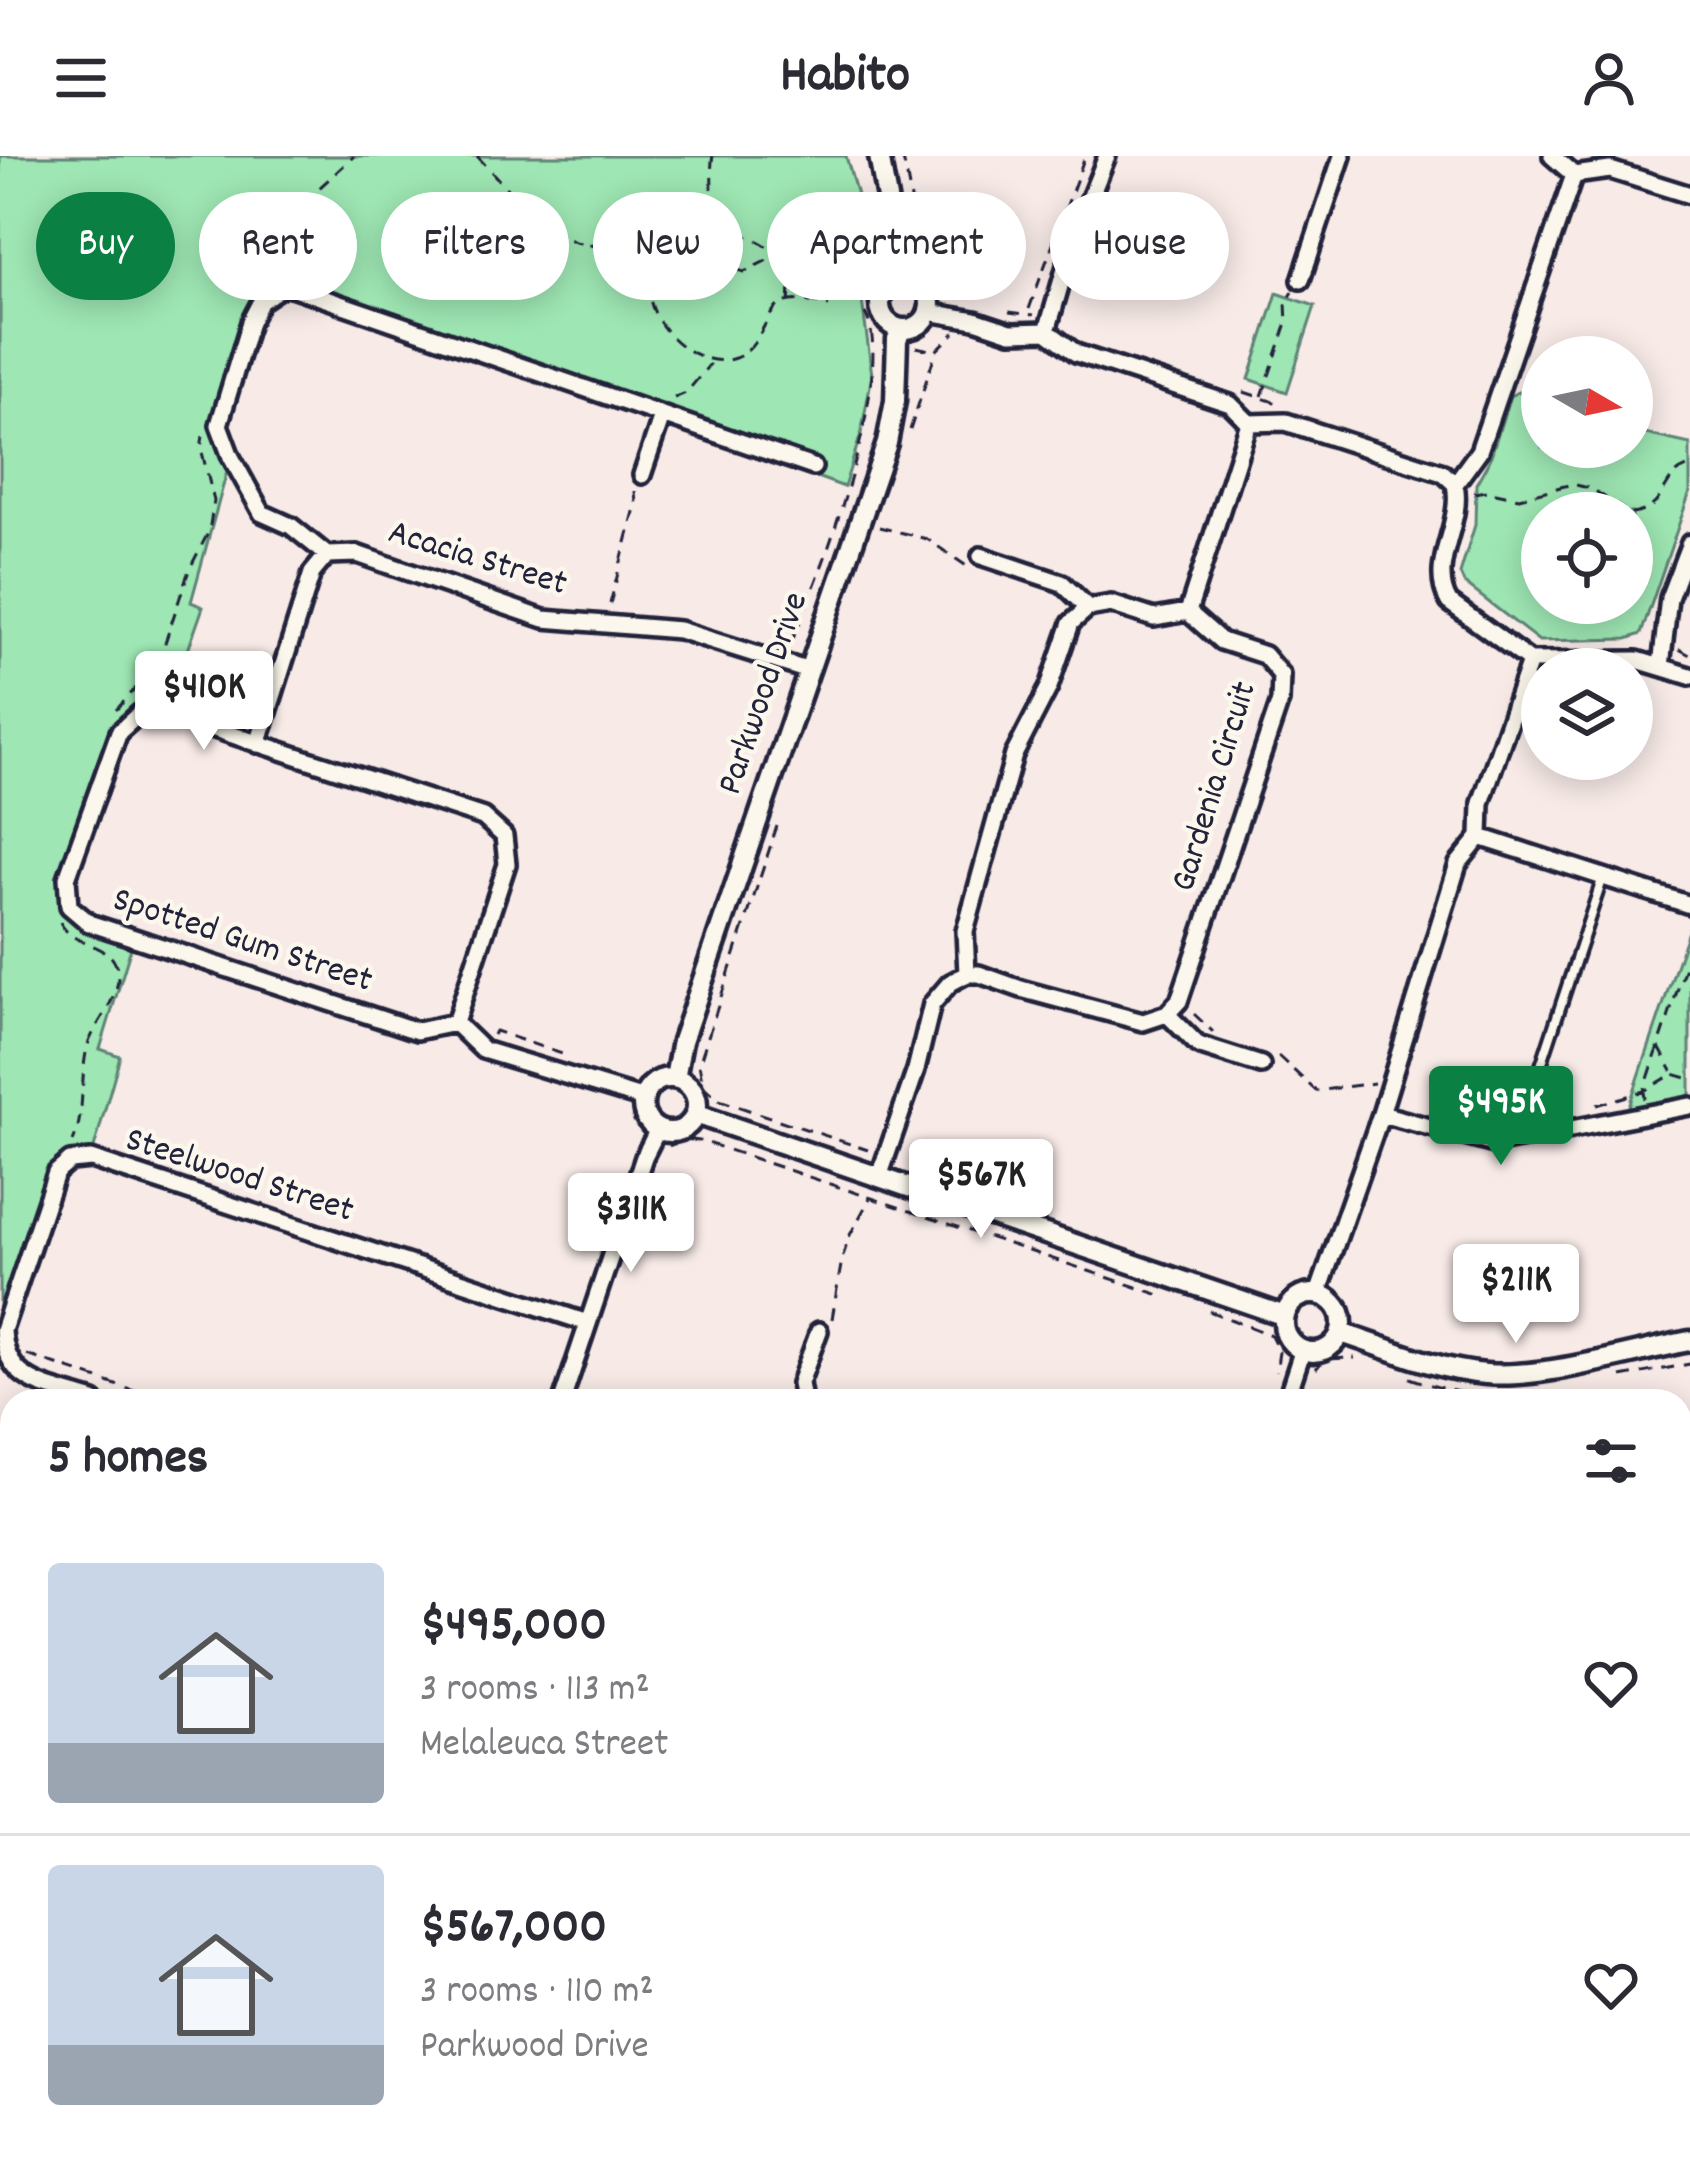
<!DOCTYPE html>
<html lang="en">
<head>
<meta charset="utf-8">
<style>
	:root { --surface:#fff; --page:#f2f2f3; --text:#2b2b33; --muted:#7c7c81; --line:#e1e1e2; --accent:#0b8043 }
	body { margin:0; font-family:Dekko,sans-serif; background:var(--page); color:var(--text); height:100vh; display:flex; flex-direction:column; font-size:45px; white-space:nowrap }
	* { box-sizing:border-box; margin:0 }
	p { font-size:39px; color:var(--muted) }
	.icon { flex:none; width:66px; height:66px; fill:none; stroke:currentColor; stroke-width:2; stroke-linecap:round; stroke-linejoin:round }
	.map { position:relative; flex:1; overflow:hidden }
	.side { position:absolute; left:0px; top:1233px; width:1692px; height:771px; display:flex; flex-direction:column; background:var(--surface); border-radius:36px 36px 0 0; box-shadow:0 6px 30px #0003 }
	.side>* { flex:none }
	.hud { position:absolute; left:36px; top:36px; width:1620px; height:108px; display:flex; gap:24px }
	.needle { width:78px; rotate:99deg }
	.tools { position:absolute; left:1521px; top:180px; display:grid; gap:24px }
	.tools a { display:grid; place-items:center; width:132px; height:132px; border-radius:50%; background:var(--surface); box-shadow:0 6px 30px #0003; font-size:60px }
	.price { position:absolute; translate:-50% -102px; padding:0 27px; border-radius:12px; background:#fff; color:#222; font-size:39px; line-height:78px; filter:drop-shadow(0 3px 6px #0008) }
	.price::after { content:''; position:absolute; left:50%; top:72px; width:36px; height:27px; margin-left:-18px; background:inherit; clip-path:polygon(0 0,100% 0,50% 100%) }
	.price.on { background:var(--accent); color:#fff }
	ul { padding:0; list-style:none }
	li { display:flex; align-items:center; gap:36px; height:300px; padding:0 48px }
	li+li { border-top:3px solid var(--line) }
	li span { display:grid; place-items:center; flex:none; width:336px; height:240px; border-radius:12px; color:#555 }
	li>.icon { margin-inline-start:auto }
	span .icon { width:144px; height:144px; fill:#fffc; stroke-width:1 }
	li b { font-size:51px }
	h2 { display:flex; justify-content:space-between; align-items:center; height:144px; padding:0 48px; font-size:51px }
	.pill { padding:0 42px; border-radius:54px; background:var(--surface); box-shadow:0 6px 30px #0003; font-size:42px; line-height:108px }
	.pill.on { background:var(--accent); color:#fff }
	header { display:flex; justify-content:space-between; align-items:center; height:156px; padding:0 48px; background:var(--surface); font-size:54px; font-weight:700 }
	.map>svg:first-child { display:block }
</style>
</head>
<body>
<header><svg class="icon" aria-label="menu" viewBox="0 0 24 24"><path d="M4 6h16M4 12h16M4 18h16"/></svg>Habito<svg class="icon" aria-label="person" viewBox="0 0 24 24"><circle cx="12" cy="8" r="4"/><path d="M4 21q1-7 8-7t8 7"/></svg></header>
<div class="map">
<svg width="1690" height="2003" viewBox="0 0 1690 2003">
	<rect width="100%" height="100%" fill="#f7eae7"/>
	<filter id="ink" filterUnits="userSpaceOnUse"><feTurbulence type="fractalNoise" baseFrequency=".00833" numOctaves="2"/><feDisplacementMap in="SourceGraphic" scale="24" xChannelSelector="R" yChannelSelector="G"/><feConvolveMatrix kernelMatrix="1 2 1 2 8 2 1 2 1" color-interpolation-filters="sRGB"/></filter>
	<g filter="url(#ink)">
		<!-- green -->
		<path fill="#9ee6b3" stroke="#608477" stroke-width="3" fill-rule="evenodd" d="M0 0H846L871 89 861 137 872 219 861 278 844 331 811 319 813 311 286 129 261 145 219 269 231 301 191 446 203 451 166 557H140L119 576 67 722 70 750 134 782 100 893 120 900 91 1003 56 1017 3 1174 4 1199 0 1200Z
			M1277 137 1315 150 1287 236 1249 223Z
			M1518 236 1542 250V291H1632V275L1690 288V336L1641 478 1627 483 1539 485 1464 427 1460 418 1475 369 1476 328 1490 303 1510 240ZM1542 357H1632V447H1542Z
			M1690 769V950L1625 962Z
			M0 1410 12 1451V1657L0 1692Z
			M0 1783 12 1786V1992H1169L1180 2003H0Z"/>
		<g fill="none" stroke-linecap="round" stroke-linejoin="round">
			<!-- stream -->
			<path stroke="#6592a8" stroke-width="6" d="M862 2003 864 1992"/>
			<!-- service casing -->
			<g stroke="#22223b" stroke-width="16">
				<path id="service" d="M1525 980 1526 955 1603 721"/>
			</g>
			<!-- minor casing -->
			<g stroke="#22223b" stroke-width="24">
				<path id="minor" d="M1552 0 1574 19 1610 14 1690 39
					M1301 124 1342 0
					M929 156 975 164 1011 176 1047 175 1076 197 1230 248 1249 267 1286 266 1443 317 1455 328
					M1047 175 1074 82 1107 0
					M642 319 662 260
					M327 399 291 370 262 357 231 301 219 269 250 166 261 145 285 129 813 311
					M981 400 1062 427 1088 452
					M1188 456 1249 267
					M1530 505 1449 446C1427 408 1464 369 1455 328L1479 295 1574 19
					M1530 505 1637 504 1690 520
					M1661 510 1669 442 1690 387
					M258 588 312 417 327 399 357 398 544 463 679 474 806 514
					M1480 681 1690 749
					M1167 858 1198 889 1261 909
					M455 867 507 708 504 680 483 661 166 557H140L119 576 67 722 69 750 89 767 417 875 455 867 483 894 644 943
					M1381 958 1494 988 1690 950
					M879 1021 916 914 932 848 950 827 967 818H979L1021 833 1143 866 1167 858 1179 845 1280 545 1281 519 1264 499 1221 485 1188 456 1154 462 1111 448 1088 452 1071 467 1049 531 1014 599 965 775 967 818
					M1318 1138 1381 958 1458 708 1480 681 1481 647 1530 505
					M94 1245C49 1230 5 1229 3 1174L56 1017 70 1005 91 1003 588 1167
					M562 1245 644 1001 658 973
					M803 1245 800 1227 819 1175
					M1286 1245 1303 1193
					M1680 1419 1690 1417
					M1680 1653 1690 1651
					M1680 1880 1690 1876
					M1198 1992 1215 2003
					M1231 2003 1243 1992
					M1509 2003 1512 1992"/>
			</g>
			<!-- tertiary casing -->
			<g stroke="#22223b" stroke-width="27">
				<path id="tertiary" d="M879 0 902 123
					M880 148a25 25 0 1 1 50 0a25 25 0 1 1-50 0Z
					M675 922 682 885 887 287 895 245 897 183 902 173
					M643 949a27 27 0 1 1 54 0a27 27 0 1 1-54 0Z
					M695 958 1285 1160
					M1284 1167a29 29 0 1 1 58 0a29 29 0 1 1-58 0Z
					M1341 1177C1388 1192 1436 1214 1486 1218 1544 1223 1631 1196 1690 1185"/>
			</g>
			<!-- path -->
			<path stroke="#22223b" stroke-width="3" stroke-dasharray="12 9" stroke-linecap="butt" d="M477 0 540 69 575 86 660 102
				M713 0C709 15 715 33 709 46 696 77 653 92 649 128 645 168 697 216 735 202 763 192 763 156 783 147 798 141 814 147 829 150
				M902 0C914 40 915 125 959 142
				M696 68C742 76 796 86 789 146
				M695 69 719 94 728 111 744 116 803 86 827 82 874 98
				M246 133 305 45 354 0
				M866 134 874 84
				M1029 153 1085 0
				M1009 156 1034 159
				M916 191 936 195
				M1244 236 1280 248
				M1262 240 1287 167 1286 147 1293 136
				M674 242 686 237 710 208
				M910 274 936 195 955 176
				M1474 337 1486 335 1519 342 1572 328 1592 333 1629 357
				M1632 358C1669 353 1659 319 1690 310
				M879 371 927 383 968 411
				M610 448 636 348 635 335
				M790 489C819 426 898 216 865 157
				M1679 493 1690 499
				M116 554 158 508 189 414 209 375 214 345 201 292 203 280
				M777 670 699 908 703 930 719 944 868 994
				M60 766C72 792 110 785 117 812 124 840 94 866 87 892 80 922 85 959 73 986
				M1194 858 1213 876
				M493 879 495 875 568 900
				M1659 891 1672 915
				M1278 900 1316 935 1374 927
				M1645 943 1644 935 1690 796
				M1597 949 1644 935 1673 918 1690 923
				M669 990 685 983 705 986 1160 1139
				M1209 1155 1271 1179 1279 1196 1276 1216
				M832 1163 842 1103 850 1079 870 1042
				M27 1199 164 1245
				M1316 1213 1324 1203 1355 1202
				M1621 1221 1690 1208
				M1410 1222C1450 1236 1486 1245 1529 1237
				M0 1483 8 1494 12 1491
				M0 1508 8 1494
				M0 1820 12 1823
				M0 1856 12 1863
				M520 1992 535 2003"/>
			<!-- service -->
			<use href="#service" stroke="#fbf7ec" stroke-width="8"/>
			<!-- minor -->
			<use href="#minor" stroke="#fbf7ec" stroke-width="15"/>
			<!-- tertiary -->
			<use href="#tertiary" stroke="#fbf7ec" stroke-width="18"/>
		</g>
	</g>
	<g text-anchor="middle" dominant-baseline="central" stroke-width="9" stroke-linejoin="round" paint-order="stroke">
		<!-- street labels -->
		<g font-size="36" fill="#22223b" stroke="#fbf7ec">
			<text transform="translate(477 404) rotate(17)">Acacia Street</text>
			<text transform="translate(765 538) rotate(-71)">Parkwood Drive</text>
			<text transform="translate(1216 631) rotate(-73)">Gardenia Circuit</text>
			<text transform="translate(242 786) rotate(18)">Spotted Gum Street</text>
			<text transform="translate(239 1021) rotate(18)">Steelwood Street</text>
		</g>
	</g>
</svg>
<div class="tools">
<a><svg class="needle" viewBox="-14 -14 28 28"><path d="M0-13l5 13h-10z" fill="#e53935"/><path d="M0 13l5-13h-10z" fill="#7c7c81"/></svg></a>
<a><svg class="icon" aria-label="locate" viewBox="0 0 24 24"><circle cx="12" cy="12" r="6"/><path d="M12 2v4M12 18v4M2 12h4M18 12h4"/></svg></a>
<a><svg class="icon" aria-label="layers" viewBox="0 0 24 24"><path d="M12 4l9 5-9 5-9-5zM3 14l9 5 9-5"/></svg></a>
</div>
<b class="price" style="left:204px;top:597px">$410K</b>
<b class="price on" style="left:1501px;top:1012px">$495K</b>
<b class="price" style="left:981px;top:1085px">$567K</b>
<b class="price" style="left:631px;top:1119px">$311K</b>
<b class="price" style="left:1516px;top:1190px">$211K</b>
<div class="hud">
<a class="pill on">Buy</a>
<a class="pill">Rent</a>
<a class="pill">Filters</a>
<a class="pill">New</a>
<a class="pill">Apartment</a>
<a class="pill">House</a>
</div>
<section class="side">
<h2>5 homes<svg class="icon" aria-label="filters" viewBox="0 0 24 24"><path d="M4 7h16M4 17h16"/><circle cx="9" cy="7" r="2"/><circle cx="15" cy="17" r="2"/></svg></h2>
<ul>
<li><span style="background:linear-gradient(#c9d6e8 75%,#9aa5b1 0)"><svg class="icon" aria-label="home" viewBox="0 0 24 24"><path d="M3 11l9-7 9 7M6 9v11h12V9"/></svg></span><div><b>$495,000</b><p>3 rooms · 113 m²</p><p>Melaleuca Street</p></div><svg class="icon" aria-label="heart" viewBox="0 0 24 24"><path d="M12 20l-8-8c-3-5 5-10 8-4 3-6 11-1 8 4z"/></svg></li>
<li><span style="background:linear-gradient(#c9d6e8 75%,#9aa5b1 0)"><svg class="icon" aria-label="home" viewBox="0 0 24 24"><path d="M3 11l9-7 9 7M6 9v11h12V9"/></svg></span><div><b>$567,000</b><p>3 rooms · 110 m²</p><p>Parkwood Drive</p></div><svg class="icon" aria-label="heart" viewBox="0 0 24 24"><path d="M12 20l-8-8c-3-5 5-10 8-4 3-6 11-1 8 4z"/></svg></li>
</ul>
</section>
</div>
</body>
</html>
